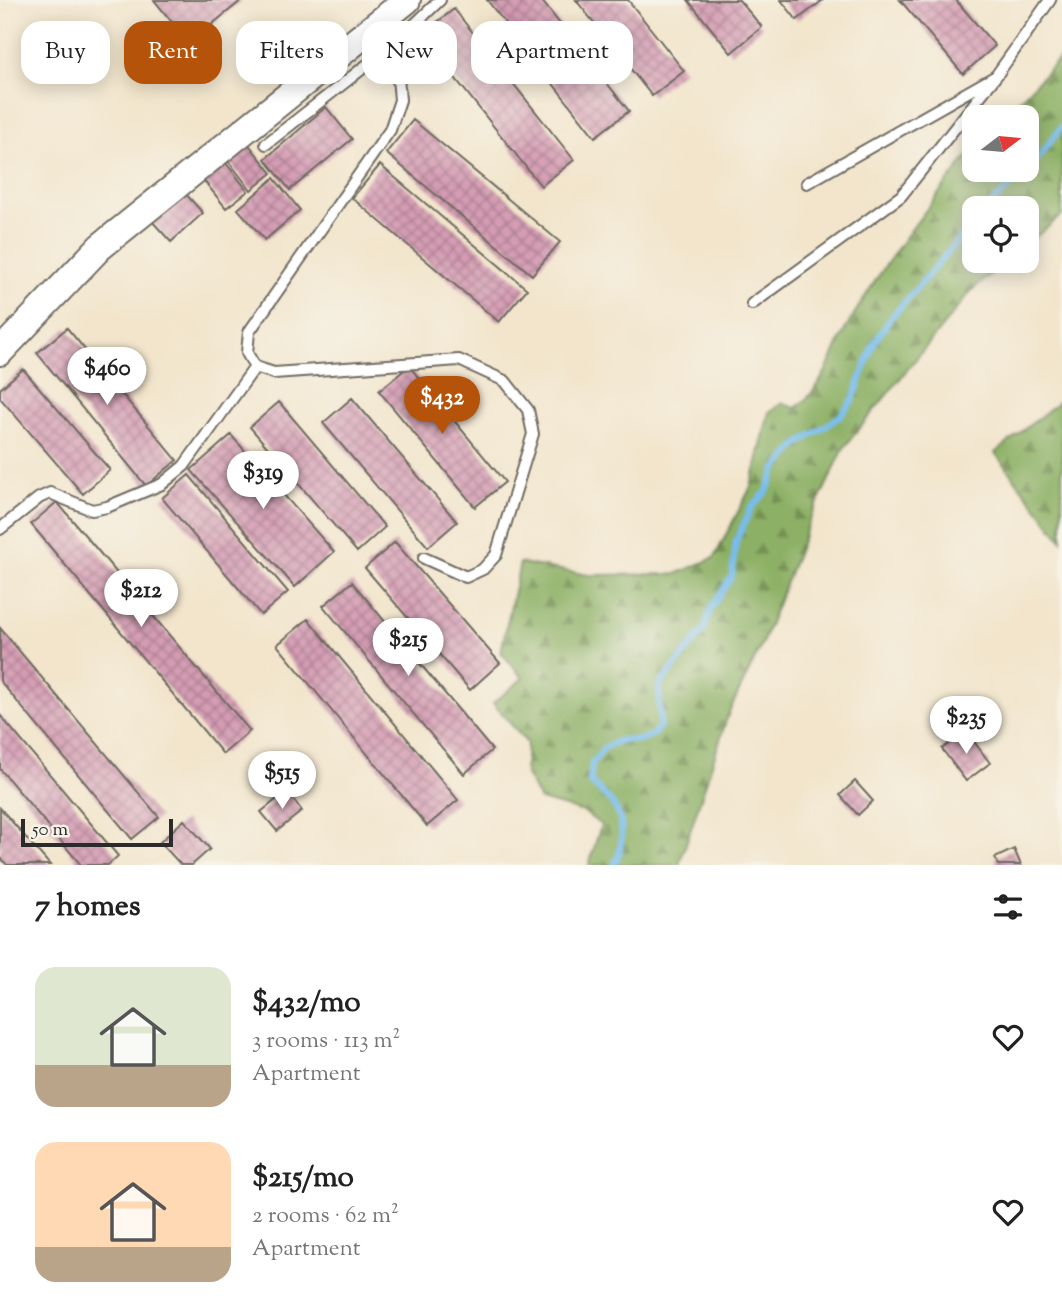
<!DOCTYPE html>
<html lang="en">
<head>
<meta charset="utf-8">
<style>
	:root { --surface:#fff; --page:#f6f6f6; --text:#222; --muted:#767676; --accent:#b45309 }
	body { margin:0; font-family:"Sorts Mill Goudy",serif; background:var(--page); color:var(--text); height:100vh; display:flex; flex-direction:column; font-size:26px; white-space:nowrap }
	* { box-sizing:border-box; margin:0 }
	p { font-size:23px; color:var(--muted) }
	.icon { flex:none; width:38px; height:38px; fill:none; stroke:currentColor; stroke-width:2; stroke-linecap:round; stroke-linejoin:round }
	.map { position:relative; height:865px; overflow:hidden }
	.drawer { display:flex; flex-direction:column; background:var(--surface); flex:1 }
	.drawer>* { flex:none }
	.top-card { position:absolute; left:21px; top:21px; width:700px; height:63px; display:flex; gap:14px }
	.needle { width:46px; rotate:74deg }
	.controls { position:absolute; left:962px; top:105px; display:grid; gap:14px }
	.controls a { display:grid; place-items:center; width:77px; height:77px; border-radius:14px; background:var(--surface); box-shadow:0 4px 18px #0003; font-size:35px }
	.scale { position:absolute; left:21px; bottom:18px; width:152px; box-sizing:border-box; padding-left:7px; border:4px solid #2b2b2b; border-top:0; font-size:19px; line-height:24px; white-space:nowrap; color:#2b2b2b; -webkit-text-stroke:5px #f7f3e8; paint-order:stroke }
	.price { position:absolute; translate:-50% -60px; padding:0 16px; border-radius:24px; background:#fff; color:#222; font-size:23px; line-height:46px; filter:drop-shadow(0 2px 4px #0008) }
	.price::after { content:''; position:absolute; left:50%; top:42px; width:21px; height:16px; margin-left:-10px; background:inherit; clip-path:polygon(0 0,100% 0,50% 100%) }
	.price.on { background:var(--accent); color:#fff }
	ul { padding:0; list-style:none }
	li { display:flex; align-items:center; gap:21px; height:175px; padding:0 35px }
	li span { display:grid; place-items:center; flex:none; width:196px; height:140px; border-radius:21px; color:#555 }
	li>.icon { margin-inline-start:auto }
	span .icon { width:84px; height:84px; fill:#fffc; stroke-width:1 }
	li b { font-size:30px }
	h2 { display:flex; justify-content:space-between; align-items:center; height:84px; padding:0 35px; font-size:30px }
	.tag { padding:0 24px; border-radius:21px; background:var(--surface); box-shadow:0 4px 18px #0003; font-size:24px; line-height:63px }
	.tag.on { background:var(--accent); color:#fff }
	.map>svg:first-child { display:block }
</style>
</head>
<body>
<div class="map">
<svg width="1062" height="865" viewBox="0 0 1062 865">
	<defs>
		<pattern id="forest-firs" width="22" height="20" patternUnits="userSpaceOnUse" patternTransform="scale(1.75)"><rect width="22" height="20" fill="#8cb065"/><path d="M5 1l3.5 6h-7zM16 11l3.5 6h-7z" fill="#738f53"/></pattern>
		<pattern id="building-cross-hatch" width="8" height="8" patternUnits="userSpaceOnUse" patternTransform="scale(1.75)"><rect width="8" height="8" fill="#d59db4"/><path d="M0 0l8 8M0 8l8-8" fill="none" stroke="#ad8093"/></pattern>
	</defs>
	<rect width="100%" height="100%" fill="#f7f3e8"/>
	<filter id="ink" filterUnits="userSpaceOnUse"><feTurbulence type="fractalNoise" baseFrequency=".0143" numOctaves="2"/><feDisplacementMap in="SourceGraphic" scale="14" xChannelSelector="R" yChannelSelector="G"/><feConvolveMatrix kernelMatrix="1 2 1 2 8 2 1 2 1" color-interpolation-filters="sRGB"/></filter>
	<filter id="wash" filterUnits="userSpaceOnUse"><feTurbulence type="fractalNoise" baseFrequency=".00686" numOctaves="4" result="noise"/><feDisplacementMap in="SourceGraphic" scale="28" xChannelSelector="R" yChannelSelector="G"/><feGaussianBlur stdDeviation="1.57" result="paint"/><feColorMatrix in="noise" values="0 0 0 0 0 0 0 0 0 0 0 0 0 0 0 0 0 1.4 0 .05"/><feComposite in="paint" operator="in"/></filter>
	<g filter="url(#wash)">
		<rect width="100%" height="100%" fill="#f2e5cc"/>
		<!-- forest -->
		<path fill="url(#forest-firs)" stroke="#5c6e48" stroke-width="2" d="M1062 56V215L1027 244V208H975V261H1007L972 290 845 446 812 515 761 646 729 712 679 865H589L601 825 584 812 540 800 525 773 527 743 493 703 523 678 501 652 520 563 589 575 676 574 714 558 751 487 769 412 782 403 795 408C824 390 832 352 849 323 885 261 930 204 975 147V170H1027V117H1003Z
			M1062 399V540L995 453Z"/>
		<g fill="none" stroke-linecap="round" stroke-linejoin="round">
			<!-- stream -->
			<path stroke="#77bdee" stroke-width="6" d="M987 208 1035 162 1062 126
				M614 865C623 850 625 821 614 806 608 797 598 789 590 782L592 764 604 748 620 740H640L654 734 660 725 659 686 704 630 711 608 732 576 736 541 751 508 767 491 776 469 797 445 839 417 853 400 873 345 889 320 975 221"/>
		</g>
		<g id="blocks">
			<!-- building -->
			<path fill="url(#building-cross-hatch)" d="M154 0H242L189 43Z
				M487 0H541L629 111 595 137Z
				M576 0H628L684 71 652 96Z
				M688 0H739L762 27 731 53Z
				M781 0H823L797 20Z
				M900 0H956L995 46 963 74Z
				M454 9 574 160 541 186 421 35Z
				M326 107 352 139 290 190 265 159Z
				M413 120 560 242 532 275 386 153Z
				M245 140 272 173 251 190 225 157Z
				M222 158 248 191 226 208 200 176Z
				M380 165 527 289 499 322 352 198Z
				M274 178 300 210 265 240 238 209Z
				M183 191 203 213 171 242 151 220Z
				M67 328 177 460 146 486 37 353Z
				M409 366 505 482 475 507 379 391Z
				M23 369 110 470 83 494 0 398V389Z
				M352 398 457 522 428 547 323 423Z
				M279 402 385 527 357 552 250 427Z
				M231 435 334 552 295 587 191 470Z
				M189 475 288 592 261 615 162 498Z
				M57 502 250 731 223 754 31 524Z
				M395 542 500 663 470 690 365 568Z
				M352 582 492 750 464 774 323 606Z
				M308 619 458 800 427 826 277 645Z
				M0 628 159 817 132 839 0 681Z
				M0 715 118 856 108 865H81L0 769Z
				M966 731 990 763 966 781 942 749Z
				M855 781 873 801 858 815 840 795Z
				M287 791 302 811 277 831 261 812Z
				M0 808 50 865H7L0 857Z
				M184 820 210 849 192 865H181L160 842Z
				M1014 849 1021 865H998L995 858Z"/>
		</g>
	</g>
	<g filter="url(#ink)">
		<use href="#blocks" fill-opacity="0" stroke="#716c63" stroke-width="2"/>
		<g fill="none" stroke-linecap="round" stroke-linejoin="round">
			<!-- service casing -->
			<g stroke="#716c63" stroke-width="14">
				<path id="service" d="M266 144 395 43
					M807 183 996 76 1050 0
					M752 304 901 196 996 76
					M0 529 39 498 50 493 92 510 107 507 162 484 184 466 255 367
					M424 558 466 577 483 569 496 555 533 434 528 410 505 381 459 360 274 373 255 367 247 353 249 332 390 130 400 100 395 43 440 0"/>
			</g>
			<!-- tertiary casing -->
			<g stroke="#716c63" stroke-width="30">
				<path id="tertiary" d="M0 352 100 247 407 0"/>
			</g>
			<!-- service -->
			<use href="#service" stroke="#fff" stroke-width="10"/>
			<!-- tertiary -->
			<use href="#tertiary" stroke="#fff" stroke-width="26"/>
		</g>
	</g>
</svg>
<div class="controls">
<a><svg class="needle" viewBox="-14 -14 28 28"><path d="M0-13l5 13h-10z" fill="#e53935"/><path d="M0 13l5-13h-10z" fill="#767676"/></svg></a>
<a><svg class="icon" aria-label="locate" viewBox="0 0 24 24"><circle cx="12" cy="12" r="6"/><path d="M12 2v4M12 18v4M2 12h4M18 12h4"/></svg></a>
</div>
<div class="scale">50 m</div>
<b class="price" style="left:107px;top:407px">$460</b>
<b class="price on" style="left:442px;top:436px">$432</b>
<b class="price" style="left:263px;top:511px">$319</b>
<b class="price" style="left:141px;top:629px">$212</b>
<b class="price" style="left:408px;top:678px">$215</b>
<b class="price" style="left:966px;top:756px">$235</b>
<b class="price" style="left:282px;top:811px">$515</b>
<div class="top-card">
<a class="tag">Buy</a>
<a class="tag on">Rent</a>
<a class="tag">Filters</a>
<a class="tag">New</a>
<a class="tag">Apartment</a>
</div>
</div>
<section class="drawer">
<h2>7 homes<svg class="icon" aria-label="filters" viewBox="0 0 24 24"><path d="M4 7h16M4 17h16"/><circle cx="9" cy="7" r="2"/><circle cx="15" cy="17" r="2"/></svg></h2>
<ul>
<li><span style="background:linear-gradient(#dfe7d0 70%,#b9a48a 0)"><svg class="icon" aria-label="home" viewBox="0 0 24 24"><path d="M3 11l9-7 9 7M6 9v11h12V9"/></svg></span><div><b>$432/mo</b><p>3 rooms · 113 m²</p><p>Apartment</p></div><svg class="icon" aria-label="heart" viewBox="0 0 24 24"><path d="M12 20l-8-8c-3-5 5-10 8-4 3-6 11-1 8 4z"/></svg></li>
<li><span style="background:linear-gradient(#ffd9b3 75%,#b9a48a 0)"><svg class="icon" aria-label="home" viewBox="0 0 24 24"><path d="M3 11l9-7 9 7M6 9v11h12V9"/></svg></span><div><b>$215/mo</b><p>2 rooms · 62 m²</p><p>Apartment</p></div><svg class="icon" aria-label="heart" viewBox="0 0 24 24"><path d="M12 20l-8-8c-3-5 5-10 8-4 3-6 11-1 8 4z"/></svg></li>
</ul>
</section>
</body>
</html>
